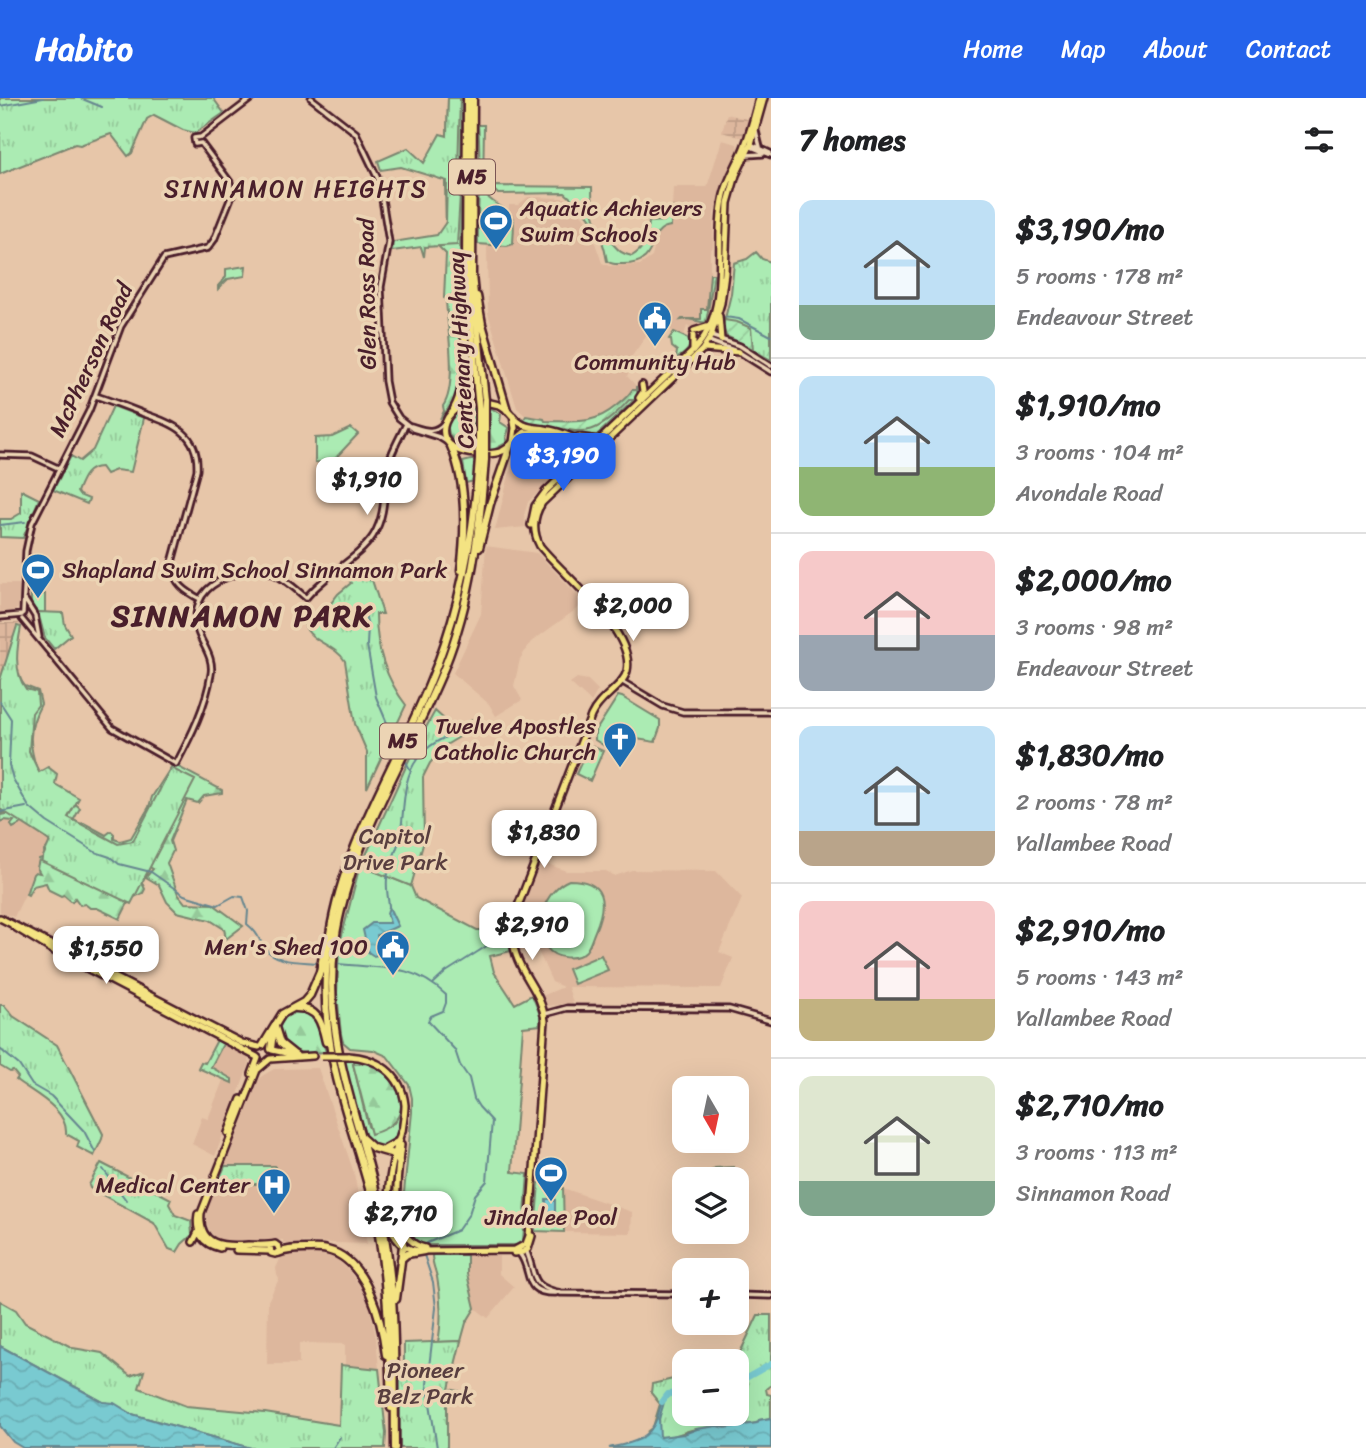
<!DOCTYPE html>
<html lang="en">
<head>
<meta charset="utf-8">
<style>
	:root { --surface:#fff; --page:#f2f2f2; --text:#202124; --muted:#757577; --line:#e0e0e0; --accent:#2563eb }
	body { margin:0; font-family:Sriracha,sans-serif; background:var(--page); color:var(--text); height:100vh; display:flex; flex-direction:column; font-size:26px; white-space:nowrap }
	* { box-sizing:border-box; margin:0 }
	p { font-size:23px; color:var(--muted) }
	.icon { flex:none; width:38px; height:38px; fill:none; stroke:currentColor; stroke-width:2; stroke-linecap:round; stroke-linejoin:round }
	.map { position:relative; flex:1; overflow:hidden }
	.details { display:flex; flex-direction:column; background:var(--surface); width:595px }
	.details>* { flex:none }
	.needle { width:46px; rotate:171deg }
	.tools { position:absolute; left:672px; top:978px; display:grid; gap:14px }
	.tools a { display:grid; place-items:center; width:77px; height:77px; border-radius:14px; background:var(--surface); box-shadow:0 7px 28px #0002; font-size:35px }
	.price { position:absolute; translate:-50% -60px; padding:0 16px; border-radius:14px; background:#fff; color:#222; font-size:23px; line-height:46px; filter:drop-shadow(0 2px 4px #0008) }
	.price::after { content:''; position:absolute; left:50%; top:42px; width:21px; height:16px; margin-left:-10px; background:inherit; clip-path:polygon(0 0,100% 0,50% 100%) }
	.price.current { background:var(--accent); color:#fff }
	ul { padding:0; list-style:none }
	li { display:flex; align-items:center; gap:21px; height:175px; padding:0 28px }
	li+li { border-top:2px solid var(--line) }
	li span { display:grid; place-items:center; flex:none; width:196px; height:140px; border-radius:14px; color:#555 }
	li>.icon { margin-inline-start:auto }
	span .icon { width:84px; height:84px; fill:#fffc; stroke-width:1 }
	li b { font-size:30px }
	h2 { display:flex; justify-content:space-between; align-items:center; height:84px; padding:0 28px; font-size:30px }
	header { display:flex; align-items:center; gap:42px; box-sizing:border-box; height:98px; padding:0 35px; background:var(--accent); color:#fff }
	header strong { font-size:33px }
	nav { display:flex; gap:38px; margin-inline-start:auto; font-size:24px }
	main { display:flex; flex:1; min-height:0 }
	.map>svg:first-child { display:block }
</style>
</head>
<body>
<header>
<strong>Habito</strong>
<nav><a>Home</a><a>Map</a><a>About</a><a>Contact</a></nav>
</header>
<main>
<div class="map">
<svg width="771" height="1350" viewBox="0 0 771 1350">
	<defs>
		<pattern id="industrial-grid" width="8" height="8" patternUnits="userSpaceOnUse" patternTransform="scale(1.75)"><rect width="8" height="8" fill="#ddb79d"/><path d="M0 4h8M4 0v8" fill="none" stroke="#bf9d87"/></pattern>
		<pattern id="forest-firs" width="22" height="20" patternUnits="userSpaceOnUse" patternTransform="scale(1.75)"><rect width="22" height="20" fill="#abebb3"/><path d="M5 1l3.5 6h-7zM16 11l3.5 6h-7z" fill="#95c99a"/></pattern>
		<pattern id="park-tufts" width="24" height="20" patternUnits="userSpaceOnUse" patternTransform="scale(1.75)"><rect width="24" height="20" fill="#abebb3"/><path d="M3 7l-1-3M5 7V3M7 7l1-3M15 17l-1-3M17 17v-4M19 17l1-3" fill="none" stroke="#95c99a"/></pattern>
		<pattern id="garden-furrows" width="10" height="10" patternUnits="userSpaceOnUse" patternTransform="scale(1.75)"><rect width="10" height="10" fill="#abebb3"/><path d="M-1 1l2-2M0 10L10 0M9 11l2-2" fill="none" stroke="#95c99a"/></pattern>
		<pattern id="water-waves" width="16" height="10" patternUnits="userSpaceOnUse" patternTransform="scale(1.75)"><rect width="16" height="10" fill="#79cad1"/><path d="M0 5q4-4 8 0t8 0" fill="none" stroke="#6aadb4"/></pattern>
	</defs>
	<rect width="100%" height="100%" fill="#e7c6a9"/>
	<filter id="ink" filterUnits="userSpaceOnUse"><feTurbulence type="fractalNoise" baseFrequency=".0143" numOctaves="2"/><feDisplacementMap in="SourceGraphic" scale="14" xChannelSelector="R" yChannelSelector="G"/><feConvolveMatrix kernelMatrix="1 2 1 2 8 2 1 2 1" color-interpolation-filters="sRGB"/></filter>
	<g filter="url(#ink)">
		<!-- built -->
		<path fill="#ddb79d" d="M722 42 737 46 738 51 714 116 713 149 710 153V199L705 225 695 230 687 228 684 237 661 229 649 234 632 258 628 266 630 272 627 278 639 291V297L627 309 588 338 530 322 517 310 488 215 487 147 507 148 509 107H518L528 99 565 100 587 122 602 165 609 168 640 167 652 159 658 134 671 128 673 89H707Z
			M527 340 561 344 569 355V361L566 368 528 404 524 417 526 429 495 432 516 350 521 343Z
			M486 448 537 455 585 505 531 544 520 561 514 588 522 602 496 618 489 606 453 575 481 516Z
			M0 486H20V507L15 513 0 514Z
			M577 580 588 582 598 592 591 604 570 585Z
			M0 711 51 743 14 819 0 814Z
			M543 764 566 773H606L615 778 632 772 716 773 742 800 719 854 733 860 721 890 568 889 573 905 548 908 542 898 563 889 552 884 535 846 519 850 517 839 518 823 522 806 537 767Z
			M223 946 248 960 249 967 215 1058 192 1046 202 1019 208 1021 223 982 232 985V980L211 969Z
			M318 970 354 1075 367 1146 302 1144 301 1146H283V1142L231 1145 214 1139 209 1132 205 1117 217 1086H275L232 1067 225 1068 256 986 262 978 274 971Z
			M563 1090 632 1114 631 1135 564 1134Z
			M286 1155 325 1157 338 1162 349 1173 368 1200 376 1239 379 1271 345 1268V1246L299 1245V1266H267L268 1203 279 1181 277 1177 276 1170 282 1157Z
			M467 1157 499 1158V1176L514 1189 488 1220 475 1210 467 1176Z"/>
		<!-- industrial -->
		<path fill="url(#industrial-grid)" d="M727 16 750 22 744 38 739 39 722 34Z
			M0 525H19L0 582Z"/>
		<!-- grass -->
		<path fill="#abebb3" stroke="#7a856f" stroke-width="2" d="M490 88 592 89C592 116 593 126 613 146 619 153 622 156 632 158 646 150 647 139 649 124L664 123 672 111 671 128C643 131 664 166 623 166 616 166 613 167 607 163 601 129 590 116 565 95L498 96Z
			M674 234 687 240C694 250 684 256 676 261L677 253 672 249 671 242 669 241Z
			M629 302H634L595 339H590L545 327 581 334Z
			M31 496H45V515L38 514 31 508Z
			M618 598 622 599 660 622V630L655 644 637 641 627 654 619 657 595 642V634Z
			M589 647 603 653 590 683 576 676Z
			M360 767 411 788 416 800 477 832H504L507 835 511 853 490 858 494 874 515 906 532 897 540 917V927L523 929 512 1074 528 1076 523 1143 520 1147H425L415 1143 404 1095 412 1014V1000L409 987 387 958 373 952 350 950 343 944 341 936 337 895 339 849Z
			M569 782C606 782 607 805 595 833 592 840 590 848 586 853 576 863 555 861 547 850 530 829 546 791 569 782Z
			M601 857 608 872 574 886 568 871Z
			M342 961 371 965 353 966 368 1028 372 1034 394 1025 401 1014C398 1035 395 1060 367 1043Z
			M543 1083 563 1090 564 1134 535 1133 539 1085Z
			M432 1157H467V1176L475 1210 466 1225 461 1243 438 1244C442 1225 441 1199 437 1179 435 1171 432 1165 432 1157Z"/>
		<!-- forest -->
		<path fill="url(#forest-firs)" stroke="#7a856f" stroke-width="2" d="M448 0H462L460 170 457 182 461 199 460 288 458 298 440 321 444 313 443 308C458 287 447 228 446 201L444 200 446 156 438 148H433L446 135 444 37 447 38Z
			M476 308 477 352 472 354 458 350 459 345 454 344 449 336 447 326C454 313 462 309 476 308Z
			M487 308 501 316 500 324 509 330 506 340 508 344 488 355Z
			M471 362H475L474 383 466 385 463 364Z
			M22 584 25 588 38 593 41 606C27 632 29 648 38 675L55 677V688L80 710 73 723 79 726 84 725 106 737 111 733 114 736V741L120 743 131 740 149 709 152 699 173 666 222 692V695L204 698 198 705 187 702 170 743 173 753 167 765 178 796 185 805 213 806 243 828 226 841 224 831 210 822 177 814 167 804 159 787 146 779 153 771 137 762 10 713 0 715V633L18 585Z
			M15 715 142 779V785L145 791 143 795 130 801 120 821 97 810H90L85 806 80 807 75 800 72 804 64 797 61 798 49 792 46 785 33 788 28 797 26 796 33 776 35 774 40 775 37 770 39 761 45 759 44 753 50 747 49 743 24 724 13 730 11 727 14 723 4 722 0 724V717Z
			M297 912H302L315 919 326 954C316 955 300 956 291 951 271 940 279 918 297 912Z
			M371 965C405 985 417 1024 371 1036L353 966Z"/>
		<!-- park -->
		<path fill="url(#park-tufts)" stroke="#7a856f" stroke-width="2" d="M0 0H213L224 15 195 35 183 32 154 17 147 21 132 55 128 58 111 36 80 47 75 46 0 76Z
			M448 0H460L458 74 461 80 457 147 425 149 424 159 421 149 392 153 393 144 437 137 446 124 447 83 401 69 381 72 378 63 408 50 424 65 440 36 447 38Z
			M478 27H484L483 94C490 105 511 112 513 121 515 128 513 138 513 146L507 148 478 146C477 106 482 66 478 27Z
			M756 154 762 161 771 164V262L726 238 723 229 731 196 734 165 747 161Z
			M246 168 245 178 228 181 218 191V188L226 179V171Z
			M113 308 144 320 131 374 116 372 106 376 101 369C86 369 82 382 77 394L79 397 89 401 87 406 53 392 71 358 80 363 93 352Z
			M351 330 358 336 331 365 315 364V340L332 339Z
			M21 392 39 401 23 440 0 439V421H11L21 415Z
			M350 467 366 481 372 482 383 516H376C376 549 386 581 406 607L367 690V654L355 626 345 563C333 543 302 545 304 517H322L338 496 351 485 343 472Z
			M38 514 63 515 65 527 71 537 54 551 45 540Z
			M17 528 21 529C17 549 13 574 26 591L37 594 38 607 32 615 29 653 39 674 48 669 57 676 55 686 79 700 68 719 118 746 133 743 171 670 195 682 131 806 41 763 50 743 0 711V582Z
			M435 613 455 631 472 622 476 629 446 647 430 665 423 679 424 743 411 788 361 768 413 653Z
			M0 907H4L13 918 57 947 103 1036 102 1041 94 1058 77 1049 79 1043 66 1036C68 1011 33 995 16 982L18 979 13 973 10 974 0 968Z
			M217 942 223 946 211 969 232 981V985L198 970 201 964 205 965Z
			M101 1065 171 1101 169 1106 175 1117 191 1123 192 1137 182 1146 177 1154 169 1151 154 1125 90 1090 89 1087Z
			M225 1068H275V1086H217Z
			M733 1069C732 1081 725 1082 714 1081L711 1073 715 1070Z
			M0 1203 16 1212 25 1225 73 1250 102 1255 130 1278 144 1273 139 1290 186 1308 265 1315 339 1327 341 1267 379 1271 386 1335 385 1350H251L132 1316 114 1306 103 1304 0 1248Z
			M758 1217H771V1287L766 1291 767 1296 771 1297V1320L759 1322 757 1325C736 1328 716 1327 696 1331 685 1333 675 1339 663 1339 658 1339 653 1335 648 1333L653 1329 660 1306 651 1295 652 1286 677 1280 684 1282V1316H737L736 1263Z
			M461 1243 449 1291 467 1295 465 1303 447 1300V1350H400V1275L404 1270V1245Z"/>
		<!-- garden -->
		<path fill="url(#garden-furrows)" stroke="#7a856f" stroke-width="2" d="M710 176H714L706 225 688 221 681 222 682 221H701V211H707Z
			M724 222 737 224 751 230 753 251 726 238 723 229Z
			M636 288 638 297 634 302H629C588 348 580 331 526 325L524 321 526 318 544 321 545 323C574 323 592 328 616 308 622 303 628 299 632 292H636Z"/>
		<!-- water -->
		<path fill="url(#water-waves)" stroke="#66868f" stroke-width="2" d="M389 809 398 828 377 837 380 856 374 858 368 854 363 832 372 825H390L387 815Z
			M546 1101H555V1125L546 1124Z
			M0 1248 103 1304 114 1305 132 1316 251 1350H23L13 1344 0 1328Z
			M666 1298 659 1321 660 1339 684 1336 697 1331 717 1328 725 1330 757 1325 759 1322 771 1320V1350H609C630 1345 649 1343 657 1320 660 1311 660 1305 666 1298Z"/>
		<g fill="none" stroke-linecap="round" stroke-linejoin="round">
			<!-- stream -->
			<path stroke="#66868f" stroke-width="2" d="M80 0 102 9
				M0 8 43 0
				M725 219 739 221 771 238
				M0 427 25 424
				M365 516 368 528 367 547 376 599 395 644
				M0 604 11 621 9 667 13 681 29 709 47 724 95 754 110 759 119 766 151 774 184 797 218 807 234 798 243 799 248 813 247 826C257 834 258 839 264 849 276 866 301 863 319 865
				M406 664 411 673
				M0 714 26 709
				M389 808C388 799 386 790 387 781 389 767 397 753 400 739 405 713 401 682 418 660 434 640 452 638 473 627
				M338 866C380 871 412 864 446 897V905L443 913 431 918 428 923 455 952 460 967 469 980 474 1001 479 1009 492 1023 487 1083 475 1097 469 1116 458 1132 427 1145
				M434 885 446 874 493 844
				M0 951 19 967 32 987 51 998 84 1033 95 1054
				M103 1071 126 1102
				M424 1157 433 1184 436 1210 427 1286 437 1350
				M333 1350 340 1339"/>
			<!-- river -->
			<path stroke="#79cad1" stroke-width="6" d="M737 1285 771 1266
				M662 1304 668 1296 684 1295"/>
			<!-- minor casing -->
			<g stroke="#4a1f2b" stroke-width="9">
				<path id="minor" d="M311 0 356 35 379 83 389 144 381 189 385 283 389 304 399 320 413 331 439 339 447 344
					M756 33 760 49
					M201 45 195 46 194 40 201 39 252 0
					M751 46 770 55
					M751 49 771 57
					M747 57 763 56
					M711 238 740 248 771 268
					M709 243 739 254 771 274
					M96 298C111 303 127 309 142 315 173 326 199 334 197 372L171 468C175 486 185 493 200 501
					M411 328C424 332 434 337 444 325
					M0 357 32 358 60 371
					M25 502 35 518 39 539
					M23 515 26 453 32 425 89 313 121 228 164 160 208 150 214 142 232 97 230 84 201 45
					M0 519 22 517
					M22 521 112 630 176 666C191 638 206 608 211 576 215 555 195 541 196 521 196 495 213 484 235 476 243 472 251 469 261 471 276 474 294 489 306 500 325 476 358 461 373 438 385 419 384 397 386 376 388 359 399 341 406 326
					M621 583 663 608 683 614H771
					M545 916 567 910 729 911 771 923
					M526 1152C537 1178 528 1188 561 1195L684 1196
					M519 1155C534 1172 520 1196 556 1195
					M737 1197 771 1198"/>
			</g>
			<!-- major casing -->
			<g stroke="#4a1f2b" stroke-width="10">
				<path id="major" d="M719 218 721 242
					M694 233 710 228
					M693 238V253
					M704 251 739 254
					M639 300 643 294 642 287
					M513 318 515 330 513 344C505 356 493 356 479 356 419 355 442 290 499 307 510 311 513 323 524 327 530 330 538 330 545 331 563 334 579 341 593 353
					M578 339 599 342
					M513 344 525 334C549 334 572 341 589 356
					M566 344 573 353 571 369
					M531 427 535 408 546 393 693 253C734 210 712 148 724 97 728 79 739 64 745 47 751 32 755 15 759 0
					M0 820 242 945 259 949
					M13 828 54 853 257 959
					M272 952 296 957
					M348 958C376 959 402 976 405 1007 405 1016 403 1025 402 1034
					M252 976 258 960
					M402 1031C392 1062 369 1148 419 1153L515 1152 526 1146 529 1138 545 923C541 884 507 872 513 821L591 618C599 599 623 589 627 573 636 534 562 476 540 448 532 433 533 419 542 405L678 275 702 252 711 238 721 205 725 175 728 105 736 77 751 46 764 0
					M228 1035 241 1001
					M401 1047C398 1077 385 1141 425 1150
					M198 1116C195 1134 202 1146 220 1150
					M193 1144 198 1134
					M270 1148 271 1155 275 1156 279 1153V1149L275 1146C267 1148 257 1147 248 1147 223 1149 198 1148 201 1115L257 972 270 961 313 958
					M236 1152 269 1153
					M514 1155 523 1154 528 1151 532 1138"/>
			</g>
			<!-- highway casing -->
			<g stroke="#4a1f2b" stroke-width="11">
				<path id="highway" d="M467 0 466 171 478 301
					M473 0 472 177 485 302
					M477 198 482 226 507 312
					M485 309V354
					M479 310V354
					M454 311C471 280 464 223 462 188
					M451 348C467 385 466 432 461 472
					M479 450 490 406 510 348
					M296 910C319 910 322 926 326 944
					M275 929 280 945 295 957
					M263 947 282 916 304 904 310 897 320 874 326 841
					M271 951 273 934
					M362 1040 373 1050 394 1056 399 1064
					M385 1051 399 1043
					M278 1155C287 1151 296 1151 305 1151 312 1151 320 1150 327 1152 367 1161 382 1223 386 1257
					M401 1161 407 1156 424 1153
					M396 1201 403 1148 402 1130
					M391 1310C389 1243 388 1176 374 1110 363 1062 344 1016 334 967 325 925 323 879 330 836 344 747 395 669 429 587 460 514 474 438 479 361
					M395 1350C394 1276 397 1201 383 1128 365 1027 320 951 335 843 349 744 408 659 445 568 471 503 480 431 485 361"/>
			</g>
			<!-- minor -->
			<use href="#minor" stroke="#ecd4b4" stroke-width="3.5"/>
			<!-- major -->
			<use href="#major" stroke="#f4e382" stroke-width="5"/>
			<!-- highway -->
			<use href="#highway" stroke="#f4e382" stroke-width="6"/>
			<!-- major-bridge casing -->
			<g stroke="#4a1f2b" stroke-width="10" stroke-linecap="butt">
				<path id="major-bridge" d="M322 958H348"/>
			</g>
			<!-- highway-bridge casing -->
			<g stroke="#4a1f2b" stroke-width="11" stroke-linecap="butt">
				<path id="highway-bridge" d="M478 301 479 310
					M485 302V309
					M479 361V354
					M485 361V354"/>
			</g>
			<!-- major-bridge -->
			<use href="#major-bridge" stroke="#f4e382" stroke-width="5"/>
			<!-- highway-bridge -->
			<use href="#highway-bridge" stroke="#f4e382" stroke-width="6"/>
		</g>
	</g>
	<!-- icons -->
	<defs>
		<g id="stadium-pin" transform="scale(1.75)"><path d="M0 17L-7.5 6A9.5 9.5 0 1 1 7.5 6Z" fill="#1f6fb2" stroke="#ecd4b4"/><path d="M0-5a6.5 5 0 1 0 0 10a6.5 5 0 1 0 0-10ZM-3.5-1.8h7v3.6h-7Z" fill="#fff"/></g>
		<g id="civic-pin" transform="scale(1.75)"><path d="M0 17L-7.5 6A9.5 9.5 0 1 1 7.5 6Z" fill="#1f6fb2" stroke="#ecd4b4"/><path d="M-.6-6.5H3V-4.5H.6V-3L4-1V1h2V6H-6V1h2V-1L-.6-3ZM-1.2 2.5V6h2.4V2.5Z" fill="#fff"/></g>
		<g id="church-pin" transform="scale(1.75)"><path d="M0 17L-7.5 6A9.5 9.5 0 1 1 7.5 6Z" fill="#1f6fb2" stroke="#ecd4b4"/><path d="M-1.2-6h2.4v3.5h3.3v2.4h-3.3V6h-2.4V-.1h-3.3v-2.4h3.3Z" fill="#fff"/></g>
		<g id="hospital-pin" transform="scale(1.75)"><path d="M0 17L-7.5 6A9.5 9.5 0 1 1 7.5 6Z" fill="#1f6fb2" stroke="#ecd4b4"/><path d="M-5-5h3v3.5h4V-5h3V5h-3V1.5h-4V5h-3Z" fill="#fff"/></g>
	</defs>
	<g fill-rule="evenodd">
		<use href="#stadium-pin" x="496" y="123"/>
		<use href="#civic-pin" x="655" y="220"/>
		<use href="#stadium-pin" x="38" y="472"/>
		<use href="#church-pin" x="620" y="641"/>
		<use href="#civic-pin" x="393" y="849"/>
		<use href="#stadium-pin" x="551" y="1075"/>
		<use href="#hospital-pin" x="274" y="1087"/>
	</g>
	<g text-anchor="middle" dominant-baseline="central" stroke-width="7" stroke-linejoin="round" paint-order="stroke">
		<!-- shield labels -->
		<g fill="#ecd4b4" stroke="#7b5554" stroke-width="2">
			<rect x="449" y="61.5" width="46" height="35" rx="5"/>
			<rect x="380" y="625.5" width="46" height="35" rx="5"/>
		</g>
		<g font-size="21" font-weight="bold" fill="#4a1f2b">
			<text x="472" y="79">M5</text>
			<text x="403" y="643">M5</text>
		</g>
		<!-- poi labels -->
		<g font-size="23" fill="#4a1f2b" stroke="#ecd4b4" text-anchor="end">
			<text x="520" y="110" text-anchor="start">Aquatic Achievers<tspan x="520" dy="26">Swim Schools</tspan></text>
			<text x="655" y="264" text-anchor="middle">Community Hub</text>
			<text x="62" y="472" text-anchor="start">Shapland Swim School Sinnamon Park</text>
			<text x="596" y="628">Twelve Apostles<tspan x="596" dy="26">Catholic Church</tspan></text>
			<text x="368" y="849">Men's Shed 100</text>
			<text x="250" y="1087">Medical Center</text>
			<text x="551" y="1119" text-anchor="middle">Jindalee Pool</text>
		</g>
		<!-- street labels -->
		<g font-size="23" fill="#4a1f2b" stroke="#ecd4b4">
			<text transform="translate(367 196) rotate(-91)">Glen Ross Road</text>
			<text transform="translate(461 252) rotate(-93)">Centenary Highway</text>
			<text transform="translate(91 262) rotate(-65)">McPherson Road</text>
		</g>
		<!-- park labels -->
		<g font-size="23" fill="#593e3f" stroke="#ecd4b4">
			<text x="395" y="738">Capitol<tspan x="395" dy="26">Drive Park</tspan></text>
			<text x="425" y="1272">Pioneer<tspan x="425" dy="26">Belz Park</tspan></text>
		</g>
		<!-- neighbourhood labels -->
		<g font-size="24" letter-spacing="2" fill="#4a1f2b" stroke="#ecd4b4">
			<text x="296" y="91">SINNAMON HEIGHTS</text>
		</g>
		<!-- district labels -->
		<g font-size="30" font-weight="bold" letter-spacing="2" fill="#4a1f2b" stroke="#ecd4b4">
			<text x="242" y="518">SINNAMON PARK</text>
		</g>
	</g>
</svg>
<div class="tools">
<a><svg class="needle" viewBox="-14 -14 28 28"><path d="M0-13l5 13h-10z" fill="#e53935"/><path d="M0 13l5-13h-10z" fill="#757577"/></svg></a>
<a><svg class="icon" aria-label="layers" viewBox="0 0 24 24"><path d="M12 4l9 5-9 5-9-5zM3 14l9 5 9-5"/></svg></a>
<a>+</a>
<a>−</a>
</div>
<b class="price current" style="left:563px;top:395px">$3,190</b>
<b class="price" style="left:367px;top:419px">$1,910</b>
<b class="price" style="left:633px;top:545px">$2,000</b>
<b class="price" style="left:544px;top:772px">$1,830</b>
<b class="price" style="left:532px;top:864px">$2,910</b>
<b class="price" style="left:106px;top:888px">$1,550</b>
<b class="price" style="left:401px;top:1153px">$2,710</b>
</div>
<section class="details">
<h2>7 homes<svg class="icon" aria-label="filters" viewBox="0 0 24 24"><path d="M4 7h16M4 17h16"/><circle cx="9" cy="7" r="2"/><circle cx="15" cy="17" r="2"/></svg></h2>
<ul>
<li><span style="background:linear-gradient(#bfe0f5 75%,#7fa58c 0)"><svg class="icon" aria-label="home" viewBox="0 0 24 24"><path d="M3 11l9-7 9 7M6 9v11h12V9"/></svg></span><div><b>$3,190/mo</b><p>5 rooms · 178 m²</p><p>Endeavour Street</p></div></li>
<li><span style="background:linear-gradient(#bfe0f5 65%,#8fb573 0)"><svg class="icon" aria-label="home" viewBox="0 0 24 24"><path d="M3 11l9-7 9 7M6 9v11h12V9"/></svg></span><div><b>$1,910/mo</b><p>3 rooms · 104 m²</p><p>Avondale Road</p></div></li>
<li><span style="background:linear-gradient(#f6c9c9 60%,#9aa5b1 0)"><svg class="icon" aria-label="home" viewBox="0 0 24 24"><path d="M3 11l9-7 9 7M6 9v11h12V9"/></svg></span><div><b>$2,000/mo</b><p>3 rooms · 98 m²</p><p>Endeavour Street</p></div></li>
<li><span style="background:linear-gradient(#bfe0f5 75%,#b9a48a 0)"><svg class="icon" aria-label="home" viewBox="0 0 24 24"><path d="M3 11l9-7 9 7M6 9v11h12V9"/></svg></span><div><b>$1,830/mo</b><p>2 rooms · 78 m²</p><p>Yallambee Road</p></div></li>
<li><span style="background:linear-gradient(#f6c9c9 70%,#c2b280 0)"><svg class="icon" aria-label="home" viewBox="0 0 24 24"><path d="M3 11l9-7 9 7M6 9v11h12V9"/></svg></span><div><b>$2,910/mo</b><p>5 rooms · 143 m²</p><p>Yallambee Road</p></div></li>
<li><span style="background:linear-gradient(#dfe7d0 75%,#7fa58c 0)"><svg class="icon" aria-label="home" viewBox="0 0 24 24"><path d="M3 11l9-7 9 7M6 9v11h12V9"/></svg></span><div><b>$2,710/mo</b><p>3 rooms · 113 m²</p><p>Sinnamon Road</p></div></li>
</ul>
</section>
</main>
</body>
</html>
